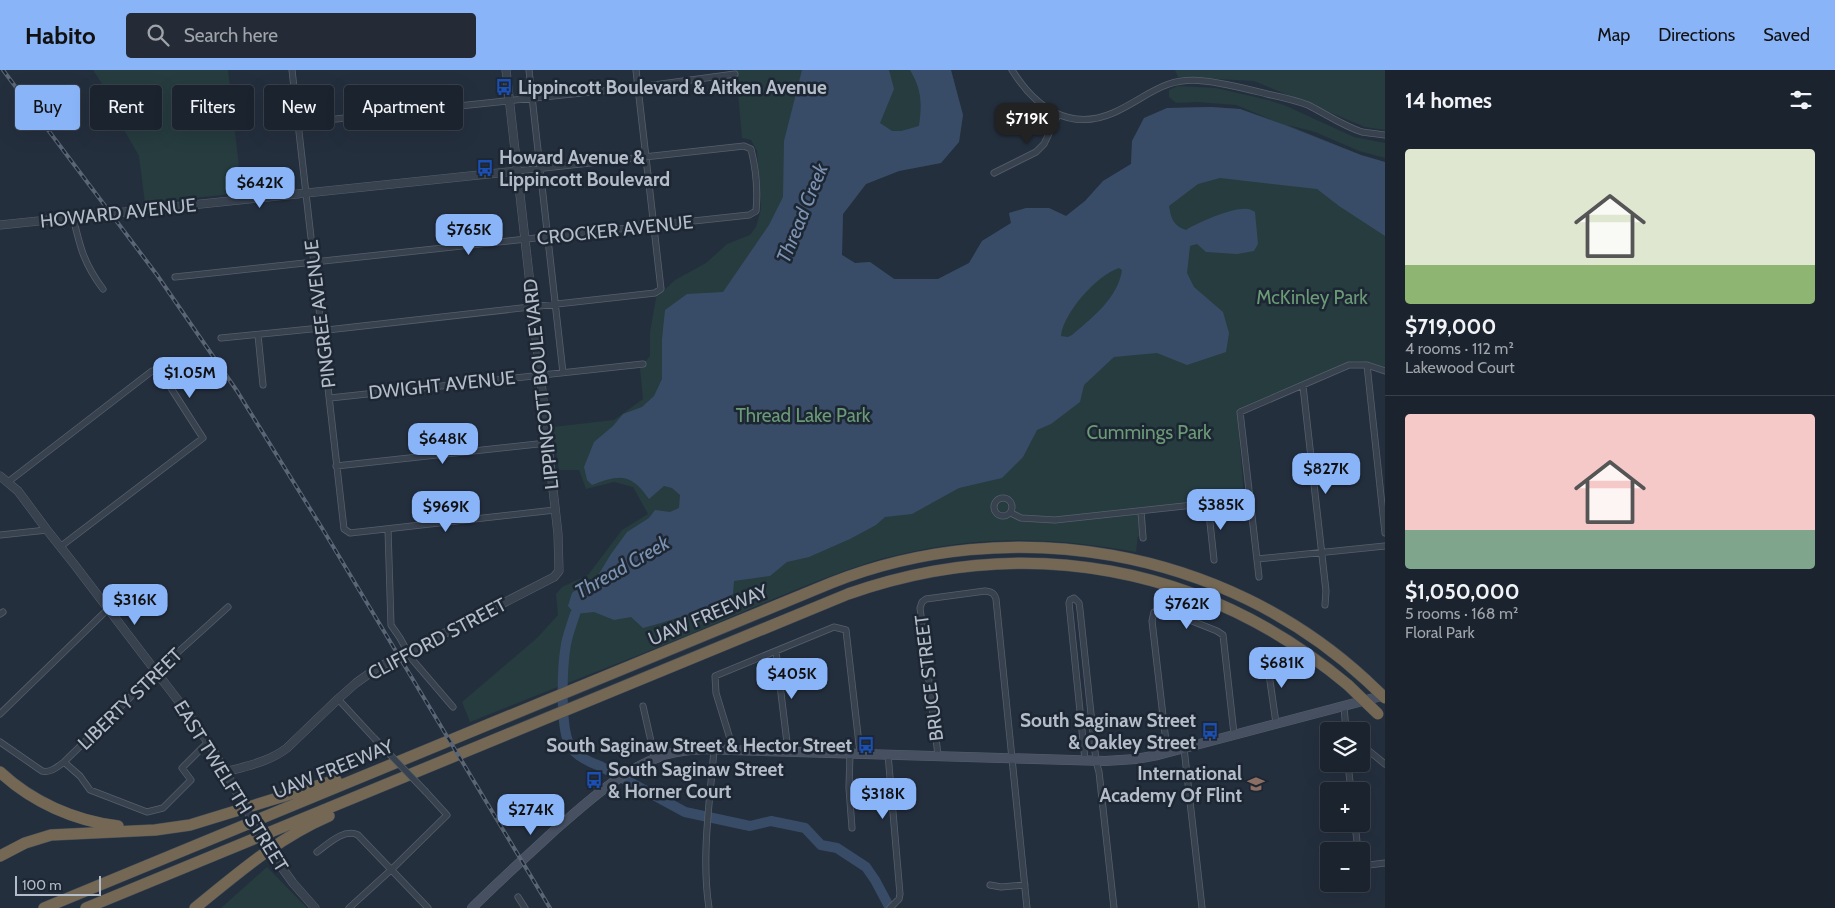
<!DOCTYPE html>
<html lang="en">
<head>
<meta charset="utf-8">
<style>
	:root { --surface:#1b232e; --page:#242b36; --text:#f1f3f6; --muted:#a0a4aa; --line:#39404a; --accent:#8ab4f8 }
	body { margin:0; font-family:Cabin,sans-serif; background:var(--page); color:var(--text); height:100vh; display:flex; flex-direction:column; font-size:19px; white-space:nowrap }
	* { box-sizing:border-box; margin:0 }
	p { font-size:16px; color:var(--muted) }
	.icon { flex:none; width:28px; height:28px; fill:none; stroke:currentColor; stroke-width:2; stroke-linecap:round; stroke-linejoin:round }
	.map { position:relative; flex:1; overflow:hidden }
	.drawer { display:flex; flex-direction:column; background:var(--surface); width:450px }
	.drawer>* { flex:none }
	.banner { position:absolute; left:15px; top:15px; width:475px; height:45px; display:flex; gap:10px }
	.buttons { position:absolute; left:1320px; top:652px; display:grid; gap:10px }
	.buttons a { display:grid; place-items:center; width:50px; height:50px; border-radius:5px; background:var(--surface); box-shadow:0 5px 20px #0002,0 0 0 1px var(--line); font-size:25px }
	.scale { position:absolute; left:15px; bottom:12px; width:86px; box-sizing:border-box; padding-left:5px; border:2px solid #b4bcc9; border-top:0; font-size:14px; line-height:18px; white-space:nowrap; color:#b4bcc9; -webkit-text-stroke:4px #1d2633; paint-order:stroke }
	.price { position:absolute; translate:-50% -42px; padding:0 11px; border-radius:10px; background:var(--accent); color:#111; font-size:16px; line-height:32px; filter:drop-shadow(0 1px 2px #0008) }
	.price::after { content:''; position:absolute; left:50%; top:30px; width:15px; height:11px; margin-left:-8px; background:inherit; clip-path:polygon(0 0,100% 0,50% 100%) }
	.price.current { background:#222; color:#fff }
	ul { padding:0; list-style:none }
	li { display:grid; align-content:center; gap:10px; height:265px; padding:0 20px }
	li+li { border-top:1px solid var(--line) }
	li span { display:grid; place-items:center; height:155px; border-radius:5px; color:#555 }
	li>.icon { margin-inline-start:auto }
	span .icon { width:90px; height:90px; fill:#fffc; stroke-width:1 }
	li b { font-size:21px }
	h2 { display:flex; justify-content:space-between; align-items:center; height:60px; padding:0 20px; font-size:21px }
	.chip { padding:0 18px; border-radius:5px; background:var(--surface); box-shadow:0 5px 20px #0002,0 0 0 1px var(--line); font-size:18px; line-height:45px }
	.chip.current { background:var(--accent); color:#111 }
	header { display:flex; align-items:center; gap:30px; box-sizing:border-box; height:70px; padding:0 25px; background:var(--accent); color:#111 }
	header strong { font-size:24px }
	nav { display:flex; gap:28px; margin-inline-start:auto; font-size:18px }
	.search { width:350px; height:45px; background:var(--page); display:flex; align-items:center; gap:12px; box-sizing:border-box; padding:0 18px; border-radius:5px; color:var(--muted); font-size:19px }
	main { display:flex; flex:1; min-height:0 }
	.map>svg:first-child { display:block }
</style>
</head>
<body>
<header>
<strong>Habito</strong>
<div class="search"><svg class="icon" aria-label="search" viewBox="0 0 24 24"><circle cx="10" cy="10" r="6"/><path d="M15 15l6 6"/></svg>Search here</div>
<nav><a>Map</a><a>Directions</a><a>Saved</a></nav>
</header>
<main>
<div class="map">
<svg width="1385" height="838" viewBox="0 0 1385 838">
	<rect width="100%" height="100%" fill="#242f3e"/>
	<!-- green -->
	<path fill="#263c3f" d="M93 0H228L242 123 145 133 139 86 112 39 116 35Z
		M736 0H951L963 45 959 72 941 93 899 101 866 114 843 144 842 185 855 193 870 192 895 209H938L969 193 982 171 1011 153 1009 143 1026 138H1049L1066 146 1085 131 1103 111 1131 94 1132 71 1144 48 1167 38 1211 37 1240 39 1270 49 1236 35 1197 32 1176 33 1169 27V20L1178 16 1216 18 1268 30 1284 35 1354 67 1385 73V88L1359 81 1315 62 1288 55 1361 85 1385 92V298L1365 292 1353 291 1237 339 1244 427 1145 438 1147 471 1138 466 1136 482C1056 468 990 465 911 482 898 485 886 487 874 491 814 510 756 537 698 561 623 592 546 621 470 652L462 632 537 568 558 545 556 524 562 517 588 505 622 460 648 444 633 417 614 412 586 419 579 400H559L552 357 614 350 643 329 640 298 650 286V262L656 228 675 210 706 193 727 174 750 165 756 157 761 139 759 107 757 81 751 70 742 68Z
		M1175 0H1385V60L1365 57 1254 11 1178 7Z
		M267 797 307 838H221Z"/>
	<!-- water -->
	<path fill="#394c67" fill-rule="evenodd" d="M802 0H889L894 19 880 53 892 61H901L919 56C922 34 922 20 910 0H951L963 45 959 72 941 93 899 101 866 114 843 144 842 185 855 193 870 192 894 209H938L969 193 982 171 1011 153 1009 143 1026 138H1049L1066 146 1085 131 1103 111 1131 94 1132 71 1144 48 1167 38 1211 37 1240 39 1285 55 1361 85 1385 92V166L1339 136 1317 119 1220 108 1198 114 1169 136C1171 148 1173 156 1186 160 1199 152 1233 137 1248 139 1250 139 1253 141 1255 142L1258 174 1254 181 1237 184 1206 182 1197 174 1190 176 1187 203 1194 217 1223 242 1229 263 1226 282 1187 295 1157 283 1114 287 1084 315 1080 332 1051 354 1037 360 1023 387 1002 408 959 418 912 444 885 447 876 455 850 469 809 487 787 492 770 506 734 511 733 524C705 541 675 549 643 558L631 547 614 550 594 542 575 544 568 536 572 523 584 513 597 507 611 484 627 462 649 448 655 440 670 442 679 438 680 425 672 418 664 416 649 429C631 403 620 404 592 415L587 410 584 397 594 372 613 356 623 344 642 337 654 326 662 309V269L665 240 687 224 723 222 769 155 783 127 784 71ZM1119 198 1122 200C1118 228 1092 248 1072 265L1068 267 1061 266C1063 243 1097 205 1119 198Z"/>
	<g fill="none" stroke-linecap="round" stroke-linejoin="round">
		<!-- river -->
		<path stroke="#394c67" stroke-width="10" d="M575 544C572 553 568 564 566 574 562 597 560 653 569 674 574 685 589 692 600 696L685 742 750 756 771 751 805 758 821 775 837 778 866 797 875 810 890 838"/>
		<!-- minor casing -->
		<g stroke="#565f6c" stroke-width="7">
			<path id="minor" d="M292 0 344 459 350 463 555 440
				M529 0 563 303
				M1012 0C1035 37 1069 62 1113 43 1147 28 1163 6 1204 11 1225 13 1247 19 1267 24 1281 27 1295 30 1308 35 1326 44 1343 56 1362 62 1370 63 1378 64 1385 65
				M298 53 639 17 735 4
				M994 103 1036 82 1044 74 1058 45
				M73 147C80 177 84 194 103 219
				M175 207 749 145 756 141C758 120 756 99 751 79L744 76 517 101
				M258 265 263 315
				M221 268 321 258 327 260 655 223 661 219 636 0
				M1367 295 1385 463
				M1303 316 1326 521 1325 535
				M330 328 643 294
				M336 396 547 373
				M8 412 152 301H160L203 368 60 477
				M994 437a9 9 0 1 1 18 0a9 9 0 1 1-18 0Z
				M1208 434 1214 490
				M1141 442 1143 468
				M1011 443 1021 448 1055 450 1249 429
				M388 459 391 555 400 568 411 588 453 637
				M0 465 47 460
				M1257 489 1385 476
				M1259 507 1240 342 1349 295H1367L1385 301
				M0 544 3 542
				M776 582 788 681
				M1264 594 1269 604 1276 653
				M338 629 374 668
				M643 636 655 689
				M1344 636 1346 661
				M0 644 108 539
				M0 672 42 701C51 703 57 697 64 692L156 602 228 537
				M1184 678 1202 838
				M1361 679 1369 681 1385 694
				M732 680 731 672 716 623 715 606 834 557 846 560 860 683
				M1169 682 1166 672 1152 551 1154 542 1160 540 1167 541 1217 561 1223 565 1234 664
				M850 683 849 718 852 758
				M888 684 900 824 899 829 890 838
				M938 685 920 538 922 532 926 529 985 521C992 522 994 523 996 529L1027 838
				M1085 690 1069 533 1070 530 1074 528 1079 533 1080 540 1096 691 1099 702 1114 838
				M64 692 80 706 90 720 147 742 163 738 191 710 182 698 208 672
				M1348 694 1351 721
				M1355 754 1358 781
				M317 782C328 774 344 758 358 765L428 838
				M1361 796 1385 793
				M990 815 1001 817 1025 815
				M518 827 525 838
				M349 838 392 799 447 745 426 722
				M709 838C701 786 710 731 714 679"/>
		</g>
		<!-- tertiary casing -->
		<g stroke="#565f6c" stroke-width="9">
			<path id="tertiary" d="M0 155 517 101
				M0 406 18 421 47 460 74 494 183 637 208 672 242 731
				M225 702C247 696 269 692 287 678L338 629 356 613 377 598 554 507 559 501 558 464 506 0
				M272 784 293 813 315 838"/>
		</g>
		<!-- secondary casing -->
		<g stroke="#565f6c" stroke-width="10">
			<path id="secondary" d="M472 838C499 811 527 786 555 760 590 730 623 698 668 684 689 678 710 679 732 680L1105 691 1136 689 1158 685 1385 625"/>
		</g>
		<!-- motorway casing -->
		<g stroke="#434c59" stroke-width="12">
			<path id="motorway" d="M0 702C32 732 75 751 118 756
				M0 786 25 773 51 765 155 760 190 755 336 710
				M44 838 831 513C1010 442 1223 478 1366 610
				M86 838 848 524C1025 462 1205 495 1348 615
				M195 838C238 803 278 768 329 746"/>
		</g>
		<!-- minor -->
		<use href="#minor" stroke="#38414e" stroke-width="5.5"/>
		<!-- tertiary -->
		<use href="#tertiary" stroke="#38414e" stroke-width="8"/>
		<!-- secondary -->
		<use href="#secondary" stroke="#465061" stroke-width="9"/>
		<!-- motorway -->
		<use href="#motorway" stroke="#746855" stroke-width="11"/>
		<!-- rail casing -->
		<g stroke="#5a6575" stroke-width="4">
			<path id="rail" d="M3 0 157 205 237 321 322 458 550 838"/>
		</g>
		<!-- rail -->
		<use href="#rail" stroke="#1d2633" stroke-width="2" stroke-dasharray="5.5" stroke-linecap="butt"/>
		<!-- minor-bridge casing -->
		<g stroke="#565f6c" stroke-width="7" stroke-linecap="butt">
			<path id="minor-bridge" d="M374 668 426 722"/>
		</g>
		<!-- tertiary-bridge casing -->
		<g stroke="#565f6c" stroke-width="9" stroke-linecap="butt">
			<path id="tertiary-bridge" d="M242 731 272 784"/>
		</g>
		<!-- motorway-bridge casing -->
		<g stroke="#434c59" stroke-width="12" stroke-linecap="butt">
			<path id="motorway-bridge" d="M1366 610 1385 628
				M1348 615 1378 644"/>
		</g>
		<!-- minor-bridge -->
		<use href="#minor-bridge" stroke="#38414e" stroke-width="5.5"/>
		<!-- tertiary-bridge -->
		<use href="#tertiary-bridge" stroke="#38414e" stroke-width="8"/>
		<!-- motorway-bridge -->
		<use href="#motorway-bridge" stroke="#746855" stroke-width="11"/>
	</g>
	<!-- icons -->
	<defs>
		<g id="bus-bare" transform="scale(1.35)"><path d="M-5-6H5V4H4V6H2V4H-2V6H-4V4H-5ZM-3.5-4V0h7V-4ZM-3.5 1.2v1.5H-2V1.2ZM2 1.2v1.5H3.5V1.2Z" fill="#1a4fb4" stroke="#1d2633" stroke-width="2.5" paint-order="stroke"/></g>
		<g id="school-bare" transform="scale(1.35)"><path d="M0-5L7-2L0 1L-7-2ZM-4 1L0 2.5L4 1V4Q0 6-4 4Z" fill="#8d6e63" stroke="#1d2633" stroke-width="2.5" paint-order="stroke"/></g>
	</defs>
	<g fill-rule="evenodd">
		<use href="#bus-bare" x="504" y="17"/>
		<use href="#bus-bare" x="485" y="98"/>
		<use href="#bus-bare" x="1210" y="661"/>
		<use href="#bus-bare" x="866" y="675"/>
		<use href="#bus-bare" x="594" y="710"/>
		<use href="#school-bare" x="1256" y="714"/>
	</g>
	<g text-anchor="middle" dominant-baseline="central" stroke-width="5" stroke-linejoin="round" paint-order="stroke">
		<!-- poi labels -->
		<g font-size="19" font-weight="bold" fill="#b4bcc9" stroke="#1d2633" text-anchor="start">
			<text x="518" y="17">Lippincott Boulevard &amp; Aitken Avenue</text>
			<text x="499" y="87">Howard Avenue &amp;<tspan x="499" dy="22">Lippincott Boulevard</tspan></text>
			<text x="1196" y="650" text-anchor="end">South Saginaw Street<tspan x="1196" dy="22">&amp; Oakley Street</tspan></text>
			<text x="852" y="675" text-anchor="end">South Saginaw Street &amp; Hector Street</text>
			<text x="608" y="699">South Saginaw Street<tspan x="608" dy="22">&amp; Horner Court</tspan></text>
			<text x="1242" y="703" text-anchor="end">International<tspan x="1242" dy="22">Academy Of Flint</tspan></text>
		</g>
		<!-- street labels -->
		<g font-size="19" fill="#b4bcc9" stroke="#1d2633">
			<text transform="translate(118 143) rotate(-6)">HOWARD AVENUE</text>
			<text transform="translate(615 160) rotate(-6)">CROCKER AVENUE</text>
			<text transform="translate(320 244) rotate(-97)">PINGREE AVENUE</text>
			<text transform="translate(541 314) rotate(-96)">LIPPINCOTT BOULEVARD</text>
			<text transform="translate(442 315) rotate(-6)">DWIGHT AVENUE</text>
			<text transform="translate(708 545) rotate(-23)">UAW FREEWAY</text>
			<text transform="translate(437 569) rotate(-28)">CLIFFORD STREET</text>
			<text transform="translate(929 608) rotate(-97)">BRUCE STREET</text>
			<text transform="translate(130 629) rotate(-44)">LIBERTY STREET</text>
			<text transform="translate(333 699) rotate(-22)">UAW FREEWAY</text>
			<text transform="translate(231 716) rotate(58)">EAST TWELFTH STREET</text>
		</g>
		<!-- park labels -->
		<g font-size="19" fill="#6b9a76" stroke="#1d2633">
			<text x="1312" y="227">McKinley Park</text>
			<text x="803" y="345">Thread Lake Park</text>
			<text x="1149" y="362">Cummings Park</text>
		</g>
		<!-- water labels -->
		<g font-size="20" font-style="italic" fill="#7c92b1" stroke="#1d2633">
			<text transform="translate(802 143) rotate(-68)">Thread Creek</text>
			<text transform="translate(622 497) rotate(-30)">Thread Creek</text>
		</g>
	</g>
</svg>
<div class="buttons">
<a><svg class="icon" aria-label="layers" viewBox="0 0 24 24"><path d="M12 4l9 5-9 5-9-5zM3 14l9 5 9-5"/></svg></a>
<a>+</a>
<a>−</a>
</div>
<div class="scale">100 m</div>
<b class="price current" style="left:1027px;top:75px">$719K</b>
<b class="price" style="left:260px;top:139px">$642K</b>
<b class="price" style="left:469px;top:186px">$765K</b>
<b class="price" style="left:190px;top:329px">$1.05M</b>
<b class="price" style="left:443px;top:395px">$648K</b>
<b class="price" style="left:1326px;top:425px">$827K</b>
<b class="price" style="left:1221px;top:461px">$385K</b>
<b class="price" style="left:446px;top:463px">$969K</b>
<b class="price" style="left:135px;top:556px">$316K</b>
<b class="price" style="left:1187px;top:560px">$762K</b>
<b class="price" style="left:1282px;top:619px">$681K</b>
<b class="price" style="left:792px;top:630px">$405K</b>
<b class="price" style="left:883px;top:750px">$318K</b>
<b class="price" style="left:531px;top:766px">$274K</b>
<div class="banner">
<a class="chip current">Buy</a>
<a class="chip">Rent</a>
<a class="chip">Filters</a>
<a class="chip">New</a>
<a class="chip">Apartment</a>
</div>
</div>
<section class="drawer">
<h2>14 homes<svg class="icon" aria-label="filters" viewBox="0 0 24 24"><path d="M4 7h16M4 17h16"/><circle cx="9" cy="7" r="2"/><circle cx="15" cy="17" r="2"/></svg></h2>
<ul>
<li><span style="background:linear-gradient(#dfe7d0 75%,#8fb573 0)"><svg class="icon" aria-label="home" viewBox="0 0 24 24"><path d="M3 11l9-7 9 7M6 9v11h12V9"/></svg></span><div><b>$719,000</b><p>4 rooms · 112 m²</p><p>Lakewood Court</p></div></li>
<li><span style="background:linear-gradient(#f6c9c9 75%,#7fa58c 0)"><svg class="icon" aria-label="home" viewBox="0 0 24 24"><path d="M3 11l9-7 9 7M6 9v11h12V9"/></svg></span><div><b>$1,050,000</b><p>5 rooms · 168 m²</p><p>Floral Park</p></div></li>
</ul>
</section>
</main>
</body>
</html>
